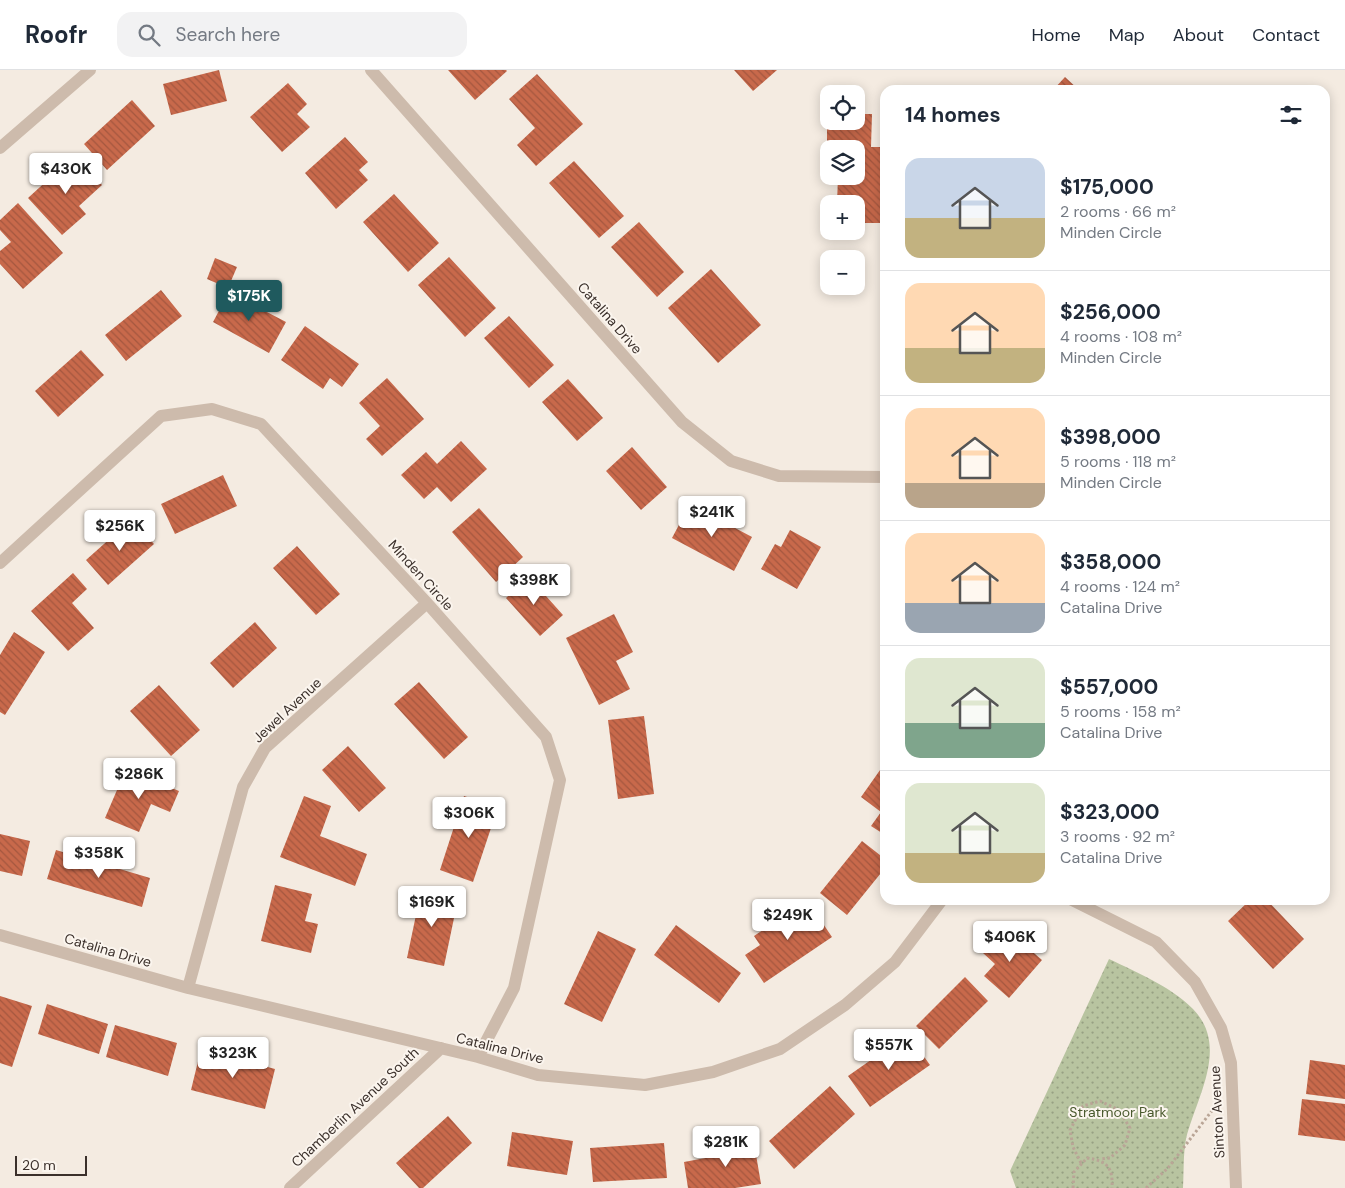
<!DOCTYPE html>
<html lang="en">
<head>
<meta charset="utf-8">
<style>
	:root { --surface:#fff; --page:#f2f2f3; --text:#1f2937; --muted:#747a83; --line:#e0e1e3; --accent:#1f5a5e }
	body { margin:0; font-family:"DM Sans",sans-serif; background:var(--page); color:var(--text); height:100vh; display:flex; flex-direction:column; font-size:19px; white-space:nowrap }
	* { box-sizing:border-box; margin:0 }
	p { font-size:16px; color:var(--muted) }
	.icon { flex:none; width:28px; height:28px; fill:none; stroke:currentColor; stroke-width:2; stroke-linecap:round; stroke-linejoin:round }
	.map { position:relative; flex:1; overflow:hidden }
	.side { position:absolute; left:880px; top:15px; width:450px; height:820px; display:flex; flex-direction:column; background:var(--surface); border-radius:15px; box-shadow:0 2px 12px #0003 }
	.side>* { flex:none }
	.controls { position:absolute; left:820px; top:15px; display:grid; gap:10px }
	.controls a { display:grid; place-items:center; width:45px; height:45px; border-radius:10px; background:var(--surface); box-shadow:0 2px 12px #0003; font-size:25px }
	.scale { position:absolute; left:15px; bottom:12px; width:72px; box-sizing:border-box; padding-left:5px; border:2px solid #3b302b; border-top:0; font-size:14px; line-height:18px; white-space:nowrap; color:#3b302b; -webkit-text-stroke:4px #fbf5ee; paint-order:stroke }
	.price { position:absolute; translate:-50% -42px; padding:0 11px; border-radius:5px; background:#fff; color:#222; font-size:16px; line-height:32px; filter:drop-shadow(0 1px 2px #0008) }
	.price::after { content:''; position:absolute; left:50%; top:30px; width:15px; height:11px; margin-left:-8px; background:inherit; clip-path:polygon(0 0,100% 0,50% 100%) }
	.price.on { background:var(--accent); color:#fff }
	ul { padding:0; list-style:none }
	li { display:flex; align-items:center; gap:15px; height:125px; padding:0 25px }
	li+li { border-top:1px solid var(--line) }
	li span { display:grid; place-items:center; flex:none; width:140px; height:100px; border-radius:15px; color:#555 }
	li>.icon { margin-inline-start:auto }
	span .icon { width:60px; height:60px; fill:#fffc; stroke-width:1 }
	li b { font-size:21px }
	h2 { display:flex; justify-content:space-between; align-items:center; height:60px; padding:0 25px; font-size:21px }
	header { display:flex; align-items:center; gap:30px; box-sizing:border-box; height:70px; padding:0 25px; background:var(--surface); border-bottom:1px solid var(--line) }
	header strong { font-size:24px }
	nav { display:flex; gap:28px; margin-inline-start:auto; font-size:18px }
	.search { width:350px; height:45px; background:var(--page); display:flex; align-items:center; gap:12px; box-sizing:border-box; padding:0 18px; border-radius:15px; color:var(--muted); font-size:19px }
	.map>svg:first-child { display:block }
</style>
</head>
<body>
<header>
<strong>Roofr</strong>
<div class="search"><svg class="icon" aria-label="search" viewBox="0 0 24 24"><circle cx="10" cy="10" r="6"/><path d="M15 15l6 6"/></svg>Search here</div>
<nav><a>Home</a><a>Map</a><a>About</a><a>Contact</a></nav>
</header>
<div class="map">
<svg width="1345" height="1118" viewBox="0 0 1345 1118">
	<defs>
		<pattern id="green-dots" width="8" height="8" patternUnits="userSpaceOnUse" patternTransform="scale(1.25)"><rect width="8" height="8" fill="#b8c4a0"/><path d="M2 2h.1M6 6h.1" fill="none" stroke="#97a083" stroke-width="1.8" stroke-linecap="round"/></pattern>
		<pattern id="building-back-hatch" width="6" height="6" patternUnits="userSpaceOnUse" patternTransform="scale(1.25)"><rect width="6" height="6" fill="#c8694b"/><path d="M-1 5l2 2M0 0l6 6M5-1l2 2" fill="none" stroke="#a4573f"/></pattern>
	</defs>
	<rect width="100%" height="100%" fill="#f4ebe1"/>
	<!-- green -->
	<path fill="url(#green-dots)" d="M1109 889C1138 903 1170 916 1193 939 1230 977 1196 1028 1186 1069 1183 1085 1184 1102 1183 1118H1016L1010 1101Z"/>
	<!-- building -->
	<path fill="url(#building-back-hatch)" d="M219 0 227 31 171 45 163 14Z
		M448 0H506L507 1 475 30Z
		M734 0H777L753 21Z
		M537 4 583 54 536 96 517 75 535 58 509 29Z
		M1065 7 1079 20H1053Z
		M288 13 307 34 297 44 310 57 282 82 250 47Z
		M132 30 155 56 107 100 84 74Z
		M856 44H872L871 77H885V153H856V134H837L838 106H856V79H838V76H827V51H856Z
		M345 67 368 92 359 100 368 110 336 139 305 103Z
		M75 85 102 115 79 136 86 144 62 165 28 128Z
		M574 91 624 146 599 168 549 113Z
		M394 124 439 173 408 202 363 152Z
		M18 133 63 183 23 219 0 194V181L11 172 0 160V150Z
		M639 152 684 202 657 227 611 177Z
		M449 187 496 238 465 267 418 215Z
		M215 188 237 197 228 218 207 209Z
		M711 199 761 255 718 293 668 238Z
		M161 220 182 246 126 291 105 265Z
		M229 222 286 252 269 283 213 252Z
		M509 246 554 295 529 318 484 268Z
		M305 256 359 294 342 317 330 308 323 319 281 290Z
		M81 280 104 305 58 347 35 321Z
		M387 308 424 349 382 386 366 369 380 356 359 333Z
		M568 309 603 348 577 371 542 332Z
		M461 371 487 399 451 432 437 417 424 429 401 405 426 382 437 394Z
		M632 377 667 417 641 440 606 401Z
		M223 405 237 436 175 464 161 434Z
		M690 434 752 467 734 501 672 468Z
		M479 438 523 487 496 512 452 462Z
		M132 449 154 474 108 515 86 490Z
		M790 460 821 477 797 519 761 499 775 474 781 477Z
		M297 476 340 524 316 545 273 498Z
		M73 503 87 519 72 533 94 558 68 581 31 541Z
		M529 507 563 545 540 566 506 528Z
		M614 544 633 582 616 591 630 619 599 635 566 568Z
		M255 552 277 578 233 618 210 593Z
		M14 562 45 582 5 645 0 642V585Z
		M419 612 468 667 444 689 394 634Z
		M159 615 200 660 171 686 130 641Z
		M644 646 654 724 618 729 608 650Z
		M348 676 386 718 359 742 322 700Z
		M885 693V765L871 756 881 742 861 727Z
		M126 699 179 721 170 742 151 734 139 762 105 748Z
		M304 726 331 736 320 766 367 784 355 816 280 787Z
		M464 726 498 737 473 812 440 800Z
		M0 764 30 771 22 806 0 801Z
		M862 771 885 789V798L847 845 820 823Z
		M56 780 150 808 142 837 47 809Z
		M275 815 312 824 305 851 318 854 311 883 261 871Z
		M421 821 458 829 444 896 407 888Z
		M807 830 832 867 764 913 745 885 760 875 754 866Z
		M1250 830H1267L1304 869 1273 899 1228 851Z
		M676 855 741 903 719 933 654 885Z
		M1005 858 1042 890 1009 928 984 906 995 894 983 883Z
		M598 861 636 879 602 952 564 934Z
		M965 907 988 931 939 979 916 956Z
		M0 926 32 936 12 997 0 993Z
		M47 934 108 954 99 984 38 964Z
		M115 955 177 973 168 1006 106 987Z
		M908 964 930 995 870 1037 848 1006Z
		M201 979 275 999 265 1039 191 1020Z
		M1310 990 1345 995V1029L1306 1024Z
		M830 1016 855 1044 794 1099 769 1071Z
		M1302 1029 1345 1034V1071L1298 1065Z
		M448 1046 472 1073 423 1118H419L396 1093Z
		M512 1062 573 1071 567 1105 507 1096Z
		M753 1067 761 1114 735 1118H688L684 1092 727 1084 724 1072Z
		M664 1073 667 1108 593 1112 590 1078Z"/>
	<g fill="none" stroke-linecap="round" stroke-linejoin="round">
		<!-- path -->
		<path stroke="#b9a596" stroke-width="3" stroke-dasharray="2.5 2.5" stroke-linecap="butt" d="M1081 1093 1073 1077 1070 1060 1083 1036 1100 1031 1119 1040 1130 1058 1125 1075 1110 1088 1100 1089
			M1073 1118 1074 1102 1087 1088C1108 1091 1113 1098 1112 1118
			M1146 1118 1168 1098 1214 1038"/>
		<!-- minor -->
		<path stroke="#cdbbac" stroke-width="12" d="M371 0 682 352 731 391 779 406 885 407
			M0 78 90 0
			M0 493 161 346 212 339 261 354 427 533 546 667 560 710 514 918 478 987
			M1072 830 1156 872 1195 912 1221 958 1231 993 1236 1118
			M0 865 188 918 478 987 538 1005 645 1015 713 1002 780 979 845 935 895 892 942 830
			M188 918 243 717 265 678 427 533
			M290 1118 441 978"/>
	</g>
	<g text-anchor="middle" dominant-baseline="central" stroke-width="4" stroke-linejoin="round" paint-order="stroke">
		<!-- street labels -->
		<g font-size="14" fill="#3b302b" stroke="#fbf5ee">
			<text transform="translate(610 248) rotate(49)">Catalina Drive</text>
			<text transform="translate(421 505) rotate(48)">Minden Circle</text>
			<text transform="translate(287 640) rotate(-43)">Jewel Avenue</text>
			<text transform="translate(108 880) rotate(16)">Catalina Drive</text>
			<text transform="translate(500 978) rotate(14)">Catalina Drive</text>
			<text transform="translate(355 1037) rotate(-43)">Chamberlin Avenue South</text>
			<text transform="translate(1217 1042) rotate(-93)">Sinton Avenue</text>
		</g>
		<!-- park labels -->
		<g font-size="14" fill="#4a5a2e" stroke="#fbf5ee">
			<text x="1118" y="1042">Stratmoor Park</text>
		</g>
	</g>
</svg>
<div class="controls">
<a><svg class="icon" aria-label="locate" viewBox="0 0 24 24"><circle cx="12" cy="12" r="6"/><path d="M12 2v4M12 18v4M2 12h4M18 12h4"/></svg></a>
<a><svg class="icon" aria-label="layers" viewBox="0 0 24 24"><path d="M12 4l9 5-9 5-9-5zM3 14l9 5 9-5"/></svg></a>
<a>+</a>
<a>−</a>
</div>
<div class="scale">20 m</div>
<b class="price" style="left:66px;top:125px">$430K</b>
<b class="price on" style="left:249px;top:252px">$175K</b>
<b class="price" style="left:712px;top:468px">$241K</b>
<b class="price" style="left:120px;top:482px">$256K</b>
<b class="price" style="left:534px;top:536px">$398K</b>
<b class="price" style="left:139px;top:730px">$286K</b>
<b class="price" style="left:469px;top:769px">$306K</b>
<b class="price" style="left:99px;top:809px">$358K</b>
<b class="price" style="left:432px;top:858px">$169K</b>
<b class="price" style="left:788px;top:871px">$249K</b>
<b class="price" style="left:1010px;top:893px">$406K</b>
<b class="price" style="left:889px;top:1001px">$557K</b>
<b class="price" style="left:233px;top:1009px">$323K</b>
<b class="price" style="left:726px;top:1098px">$281K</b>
<section class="side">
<h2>14 homes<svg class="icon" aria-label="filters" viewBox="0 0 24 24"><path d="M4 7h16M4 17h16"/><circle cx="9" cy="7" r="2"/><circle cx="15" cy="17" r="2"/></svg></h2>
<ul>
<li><span style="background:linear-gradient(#c9d6e8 60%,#c2b280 0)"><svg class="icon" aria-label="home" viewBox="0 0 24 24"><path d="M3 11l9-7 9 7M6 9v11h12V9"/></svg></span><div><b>$175,000</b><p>2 rooms · 66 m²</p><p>Minden Circle</p></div></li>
<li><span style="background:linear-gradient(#ffd9b3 65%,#c2b280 0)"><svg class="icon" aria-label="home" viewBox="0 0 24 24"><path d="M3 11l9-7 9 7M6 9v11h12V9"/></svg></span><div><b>$256,000</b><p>4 rooms · 108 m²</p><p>Minden Circle</p></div></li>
<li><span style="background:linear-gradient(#ffd9b3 75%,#b9a48a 0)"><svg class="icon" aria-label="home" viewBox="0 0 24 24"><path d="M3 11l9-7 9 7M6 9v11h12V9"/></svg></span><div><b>$398,000</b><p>5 rooms · 118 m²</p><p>Minden Circle</p></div></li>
<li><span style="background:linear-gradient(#ffd9b3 70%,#9aa5b1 0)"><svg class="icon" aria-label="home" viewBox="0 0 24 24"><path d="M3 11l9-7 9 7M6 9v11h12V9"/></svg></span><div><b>$358,000</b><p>4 rooms · 124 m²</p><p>Catalina Drive</p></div></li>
<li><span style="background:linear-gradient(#dfe7d0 65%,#7fa58c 0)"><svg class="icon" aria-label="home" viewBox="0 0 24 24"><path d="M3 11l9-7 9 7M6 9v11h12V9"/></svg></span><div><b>$557,000</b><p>5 rooms · 158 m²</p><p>Catalina Drive</p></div></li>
<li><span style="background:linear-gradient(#dfe7d0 70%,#c2b280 0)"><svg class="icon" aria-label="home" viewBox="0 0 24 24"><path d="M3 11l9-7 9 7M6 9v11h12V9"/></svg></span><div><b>$323,000</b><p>3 rooms · 92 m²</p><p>Catalina Drive</p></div></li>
</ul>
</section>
</div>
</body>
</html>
